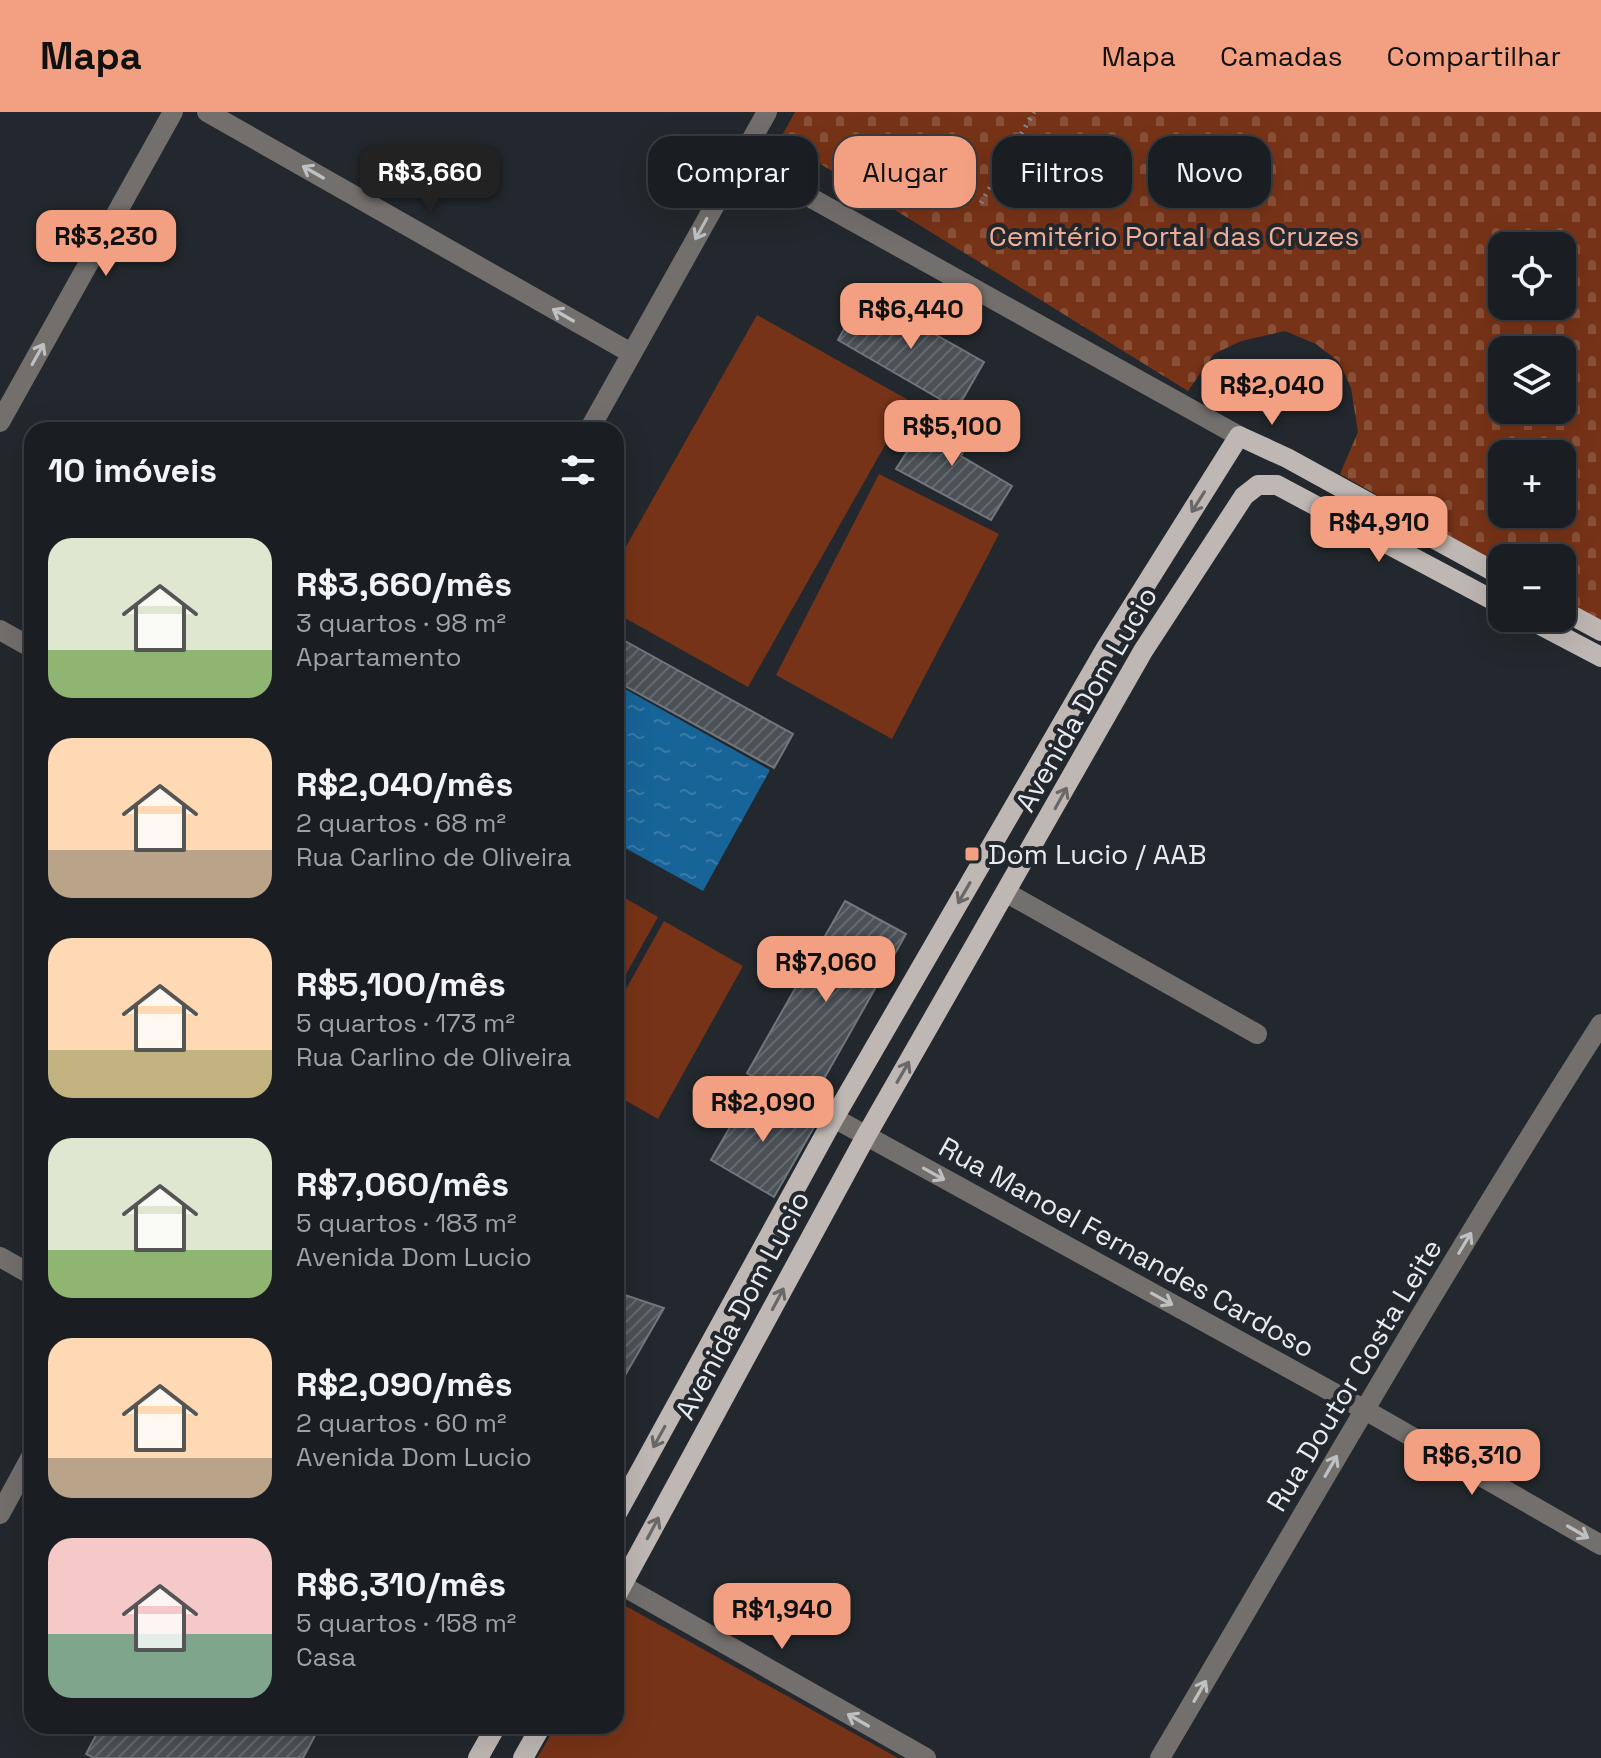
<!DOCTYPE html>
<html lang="pt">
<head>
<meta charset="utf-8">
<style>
	:root { --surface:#1a1e22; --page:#23272a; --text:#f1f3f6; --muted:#9fa2a5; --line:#383c40; --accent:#f2a081 }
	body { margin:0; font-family:"Space Grotesk",sans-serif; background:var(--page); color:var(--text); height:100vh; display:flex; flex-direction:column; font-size:30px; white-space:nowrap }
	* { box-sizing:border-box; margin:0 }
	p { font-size:26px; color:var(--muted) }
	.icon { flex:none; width:44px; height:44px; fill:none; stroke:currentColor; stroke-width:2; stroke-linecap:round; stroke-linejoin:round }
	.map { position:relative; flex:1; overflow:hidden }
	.details { position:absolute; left:24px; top:310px; width:600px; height:1312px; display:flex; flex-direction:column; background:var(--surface); border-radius:24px; box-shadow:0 8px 32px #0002,0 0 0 2px var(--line) }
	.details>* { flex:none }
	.hud { position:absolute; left:648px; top:24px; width:760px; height:72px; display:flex; gap:16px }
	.buttons { position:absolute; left:1488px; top:120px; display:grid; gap:16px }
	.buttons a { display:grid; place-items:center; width:88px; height:88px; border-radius:16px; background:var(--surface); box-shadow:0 8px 32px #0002,0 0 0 2px var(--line); font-size:40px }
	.price { position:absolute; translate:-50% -68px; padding:0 18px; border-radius:16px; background:var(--accent); color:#111; font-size:26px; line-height:52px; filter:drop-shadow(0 2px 4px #0008) }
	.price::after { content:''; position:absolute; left:50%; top:48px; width:24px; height:18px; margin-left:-12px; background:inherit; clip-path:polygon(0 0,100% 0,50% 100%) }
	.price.on { background:#222; color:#fff }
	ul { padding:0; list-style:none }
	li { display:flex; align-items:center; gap:24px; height:200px; padding:0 24px }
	li span { display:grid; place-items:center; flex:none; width:224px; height:160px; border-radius:24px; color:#555 }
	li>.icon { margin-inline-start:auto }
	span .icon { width:96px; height:96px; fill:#fffc; stroke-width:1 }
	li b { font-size:34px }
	h2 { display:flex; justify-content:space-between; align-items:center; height:96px; padding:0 24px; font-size:34px }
	.tag { padding:0 28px; border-radius:24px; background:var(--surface); box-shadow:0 8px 32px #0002,0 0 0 2px var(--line); font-size:28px; line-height:72px }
	.tag.on { background:var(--accent); color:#111 }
	header { display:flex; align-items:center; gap:48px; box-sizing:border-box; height:112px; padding:0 40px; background:var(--accent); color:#111 }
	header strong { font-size:38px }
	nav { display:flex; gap:44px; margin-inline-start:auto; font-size:28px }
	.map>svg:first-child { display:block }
</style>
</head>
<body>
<header>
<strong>Mapa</strong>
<nav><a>Mapa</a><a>Camadas</a><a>Compartilhar</a></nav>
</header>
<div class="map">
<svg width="1601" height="1646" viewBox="0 0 1601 1646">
	<defs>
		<pattern id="cemetery-stones" width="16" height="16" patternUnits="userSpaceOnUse" patternTransform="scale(2)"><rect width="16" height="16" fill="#773317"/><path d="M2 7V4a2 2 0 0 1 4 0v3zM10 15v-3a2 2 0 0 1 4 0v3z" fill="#8a5139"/></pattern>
		<pattern id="water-ripples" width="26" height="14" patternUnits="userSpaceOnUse" patternTransform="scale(2)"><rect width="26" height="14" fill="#176499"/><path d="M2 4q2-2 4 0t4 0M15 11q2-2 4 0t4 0" fill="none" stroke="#397aa8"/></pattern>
		<pattern id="building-hatch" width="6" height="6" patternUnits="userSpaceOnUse" patternTransform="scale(2)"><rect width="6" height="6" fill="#4b5157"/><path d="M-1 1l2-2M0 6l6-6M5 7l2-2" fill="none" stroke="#656a6f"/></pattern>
	</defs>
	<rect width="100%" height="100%" fill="#22282d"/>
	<!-- cemetery -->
	<path fill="url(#cemetery-stones)" fill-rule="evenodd" d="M795 0H1601V511L1562 489V446H1502V454L1340 362 1358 320 1351 276 1339 250 1316 232 1285 219 1241 229 1214 242 1188 279 780 27ZM1502 134H1562V194H1502ZM1502 238H1562V298H1502ZM1502 342H1562V402H1502Z"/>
	<!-- green -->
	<path fill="#773317" d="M757 203 910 289 748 575 616 501V452Z
		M879 362 999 422 892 627 776 563Z
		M616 781 658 805 616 880Z
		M664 809 743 854 658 1007 616 983V895Z
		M624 1493 898 1646H537L556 1614H616V1507Z"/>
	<!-- water -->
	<path fill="url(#water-ripples)" d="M616 572 770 658 703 779 616 731Z"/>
	<!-- building -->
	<path fill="url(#building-hatch)" stroke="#70777d" stroke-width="2" d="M864 182 984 250 957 297 838 228Z
		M932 301 971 324 961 344 1012 374 991 408 896 357Z
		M616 524 793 622 774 656 616 569Z
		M845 789 906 822 808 995 747 961Z
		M751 979 814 1015 774 1085 711 1048Z
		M616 1180 664 1196 616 1279Z
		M101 1614H320L303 1646H94L86 1642Z"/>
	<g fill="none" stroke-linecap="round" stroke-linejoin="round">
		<!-- path -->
		<path stroke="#83888c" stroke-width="5" stroke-dasharray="2 6" stroke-linecap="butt" d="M981 91 1034 0"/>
		<!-- minor -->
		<path stroke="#736f6d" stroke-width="20" d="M207 0 631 241
			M741 47 1239 324
			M0 310 173 0
			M589 318 767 0
			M0 518 32 536
			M1007 781 1257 922
			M834 1006 1365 1298 1601 1433
			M0 1145 32 1163
			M0 1402 32 1343
			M616 1470 926 1646
			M1160 1646C1305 1400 1447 1152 1601 912"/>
		<!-- major -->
		<path stroke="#bfb7b3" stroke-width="20" d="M1562 498 1601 519
			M1527 506 1601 545
			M616 1403 834 1006 1106 536 1239 324 1287 346 1502 464
			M616 1484 866 1024 1143 539 1244 384 1258 373H1277L1502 493
			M478 1646 496 1614
			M523 1646 541 1614"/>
	</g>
	<!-- one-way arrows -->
	<defs><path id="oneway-shaft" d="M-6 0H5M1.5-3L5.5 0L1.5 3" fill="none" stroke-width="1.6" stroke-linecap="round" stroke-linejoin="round" transform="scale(2)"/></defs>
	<g stroke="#bec0c2">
		<use href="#oneway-shaft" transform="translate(313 60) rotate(-150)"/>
		<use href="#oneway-shaft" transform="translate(701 117) rotate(119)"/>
		<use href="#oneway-shaft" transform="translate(563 203) rotate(-150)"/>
		<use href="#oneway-shaft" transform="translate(38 242) rotate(-61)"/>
		<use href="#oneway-shaft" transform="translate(934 1062) rotate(29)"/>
		<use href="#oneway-shaft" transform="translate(1465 1131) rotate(-59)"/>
		<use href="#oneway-shaft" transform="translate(1162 1187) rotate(29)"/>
		<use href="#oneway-shaft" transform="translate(1331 1354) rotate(-60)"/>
		<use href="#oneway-shaft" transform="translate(1578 1420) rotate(30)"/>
		<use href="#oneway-shaft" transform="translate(1200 1579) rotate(-60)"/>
		<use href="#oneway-shaft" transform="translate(858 1608) rotate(-150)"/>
	</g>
	<g stroke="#696869">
		<use href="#oneway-shaft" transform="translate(1198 390) rotate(122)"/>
		<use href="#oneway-shaft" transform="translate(1061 686) rotate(-61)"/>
		<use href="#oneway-shaft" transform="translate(964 781) rotate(120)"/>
		<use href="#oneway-shaft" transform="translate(903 960) rotate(-60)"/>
		<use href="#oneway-shaft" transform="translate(778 1187) rotate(-62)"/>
		<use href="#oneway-shaft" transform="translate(659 1325) rotate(119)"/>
		<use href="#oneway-shaft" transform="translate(653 1416) rotate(-62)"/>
	</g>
	<!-- markers -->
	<rect fill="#f2a081" stroke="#22282d" stroke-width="3" x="964" y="734" width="16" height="16" rx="4"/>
	<g text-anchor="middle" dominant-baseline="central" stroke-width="8" stroke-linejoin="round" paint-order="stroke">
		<!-- park labels -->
		<g font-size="28" fill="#f2b098" stroke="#22282d">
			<text x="1174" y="124">Cemitério Portal das Cruzes</text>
		</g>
		<!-- street labels -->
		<g font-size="28" fill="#e7ebef" stroke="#22282d">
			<text transform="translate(1086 587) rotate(-60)">Avenida Dom Lucio</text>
			<text transform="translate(1127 1135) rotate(29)">Rua Manoel Fernandes Cardoso</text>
			<text transform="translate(742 1193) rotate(-62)">Avenida Dom Lucio</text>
			<text transform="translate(1354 1263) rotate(-59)">Rua Doutor Costa Leite</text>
		</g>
		<!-- poi labels -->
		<g font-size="28" fill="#e7ebef" stroke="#22282d" text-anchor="start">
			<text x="988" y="742">Dom Lucio / AAB</text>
		</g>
	</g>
</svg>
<div class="buttons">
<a><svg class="icon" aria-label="locate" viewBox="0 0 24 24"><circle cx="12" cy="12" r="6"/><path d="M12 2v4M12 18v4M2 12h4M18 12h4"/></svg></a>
<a><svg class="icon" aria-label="layers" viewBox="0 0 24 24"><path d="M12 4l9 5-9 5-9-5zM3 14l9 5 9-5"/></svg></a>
<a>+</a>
<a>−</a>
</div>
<b class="price on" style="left:430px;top:102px">R$3,660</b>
<b class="price" style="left:106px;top:166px">R$3,230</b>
<b class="price" style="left:911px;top:239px">R$6,440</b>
<b class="price" style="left:1272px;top:315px">R$2,040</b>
<b class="price" style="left:952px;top:356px">R$5,100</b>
<b class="price" style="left:1379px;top:452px">R$4,910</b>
<b class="price" style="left:826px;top:892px">R$7,060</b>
<b class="price" style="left:763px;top:1032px">R$2,090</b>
<b class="price" style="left:1472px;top:1385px">R$6,310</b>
<b class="price" style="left:782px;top:1539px">R$1,940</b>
<div class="hud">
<a class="tag">Comprar</a>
<a class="tag on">Alugar</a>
<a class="tag">Filtros</a>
<a class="tag">Novo</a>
</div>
<section class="details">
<h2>10 imóveis<svg class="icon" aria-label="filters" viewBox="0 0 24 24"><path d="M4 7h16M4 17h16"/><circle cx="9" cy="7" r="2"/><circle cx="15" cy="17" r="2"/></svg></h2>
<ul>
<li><span style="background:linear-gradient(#dfe7d0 70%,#8fb573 0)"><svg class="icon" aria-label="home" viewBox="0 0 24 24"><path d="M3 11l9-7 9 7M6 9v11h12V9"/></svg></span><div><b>R$3,660/mês</b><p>3 quartos · 98 m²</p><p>Apartamento</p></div></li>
<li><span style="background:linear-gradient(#ffd9b3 70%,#b9a48a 0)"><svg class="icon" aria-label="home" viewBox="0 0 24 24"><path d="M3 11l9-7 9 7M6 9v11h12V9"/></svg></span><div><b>R$2,040/mês</b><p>2 quartos · 68 m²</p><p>Rua Carlino de Oliveira</p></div></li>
<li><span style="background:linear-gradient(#ffd9b3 70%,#c2b280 0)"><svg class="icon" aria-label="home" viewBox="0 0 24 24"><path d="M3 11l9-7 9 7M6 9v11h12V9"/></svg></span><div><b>R$5,100/mês</b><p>5 quartos · 173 m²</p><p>Rua Carlino de Oliveira</p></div></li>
<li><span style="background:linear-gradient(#dfe7d0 70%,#8fb573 0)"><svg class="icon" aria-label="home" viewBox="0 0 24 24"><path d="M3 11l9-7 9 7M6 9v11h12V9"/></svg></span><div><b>R$7,060/mês</b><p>5 quartos · 183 m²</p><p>Avenida Dom Lucio</p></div></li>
<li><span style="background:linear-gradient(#ffd9b3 75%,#b9a48a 0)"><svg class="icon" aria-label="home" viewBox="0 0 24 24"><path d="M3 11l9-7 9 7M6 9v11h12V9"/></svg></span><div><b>R$2,090/mês</b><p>2 quartos · 60 m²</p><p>Avenida Dom Lucio</p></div></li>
<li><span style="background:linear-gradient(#f6c9c9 60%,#7fa58c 0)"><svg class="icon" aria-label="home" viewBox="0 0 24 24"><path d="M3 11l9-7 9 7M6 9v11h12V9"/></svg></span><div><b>R$6,310/mês</b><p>5 quartos · 158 m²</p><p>Casa</p></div></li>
</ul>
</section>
</div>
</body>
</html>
